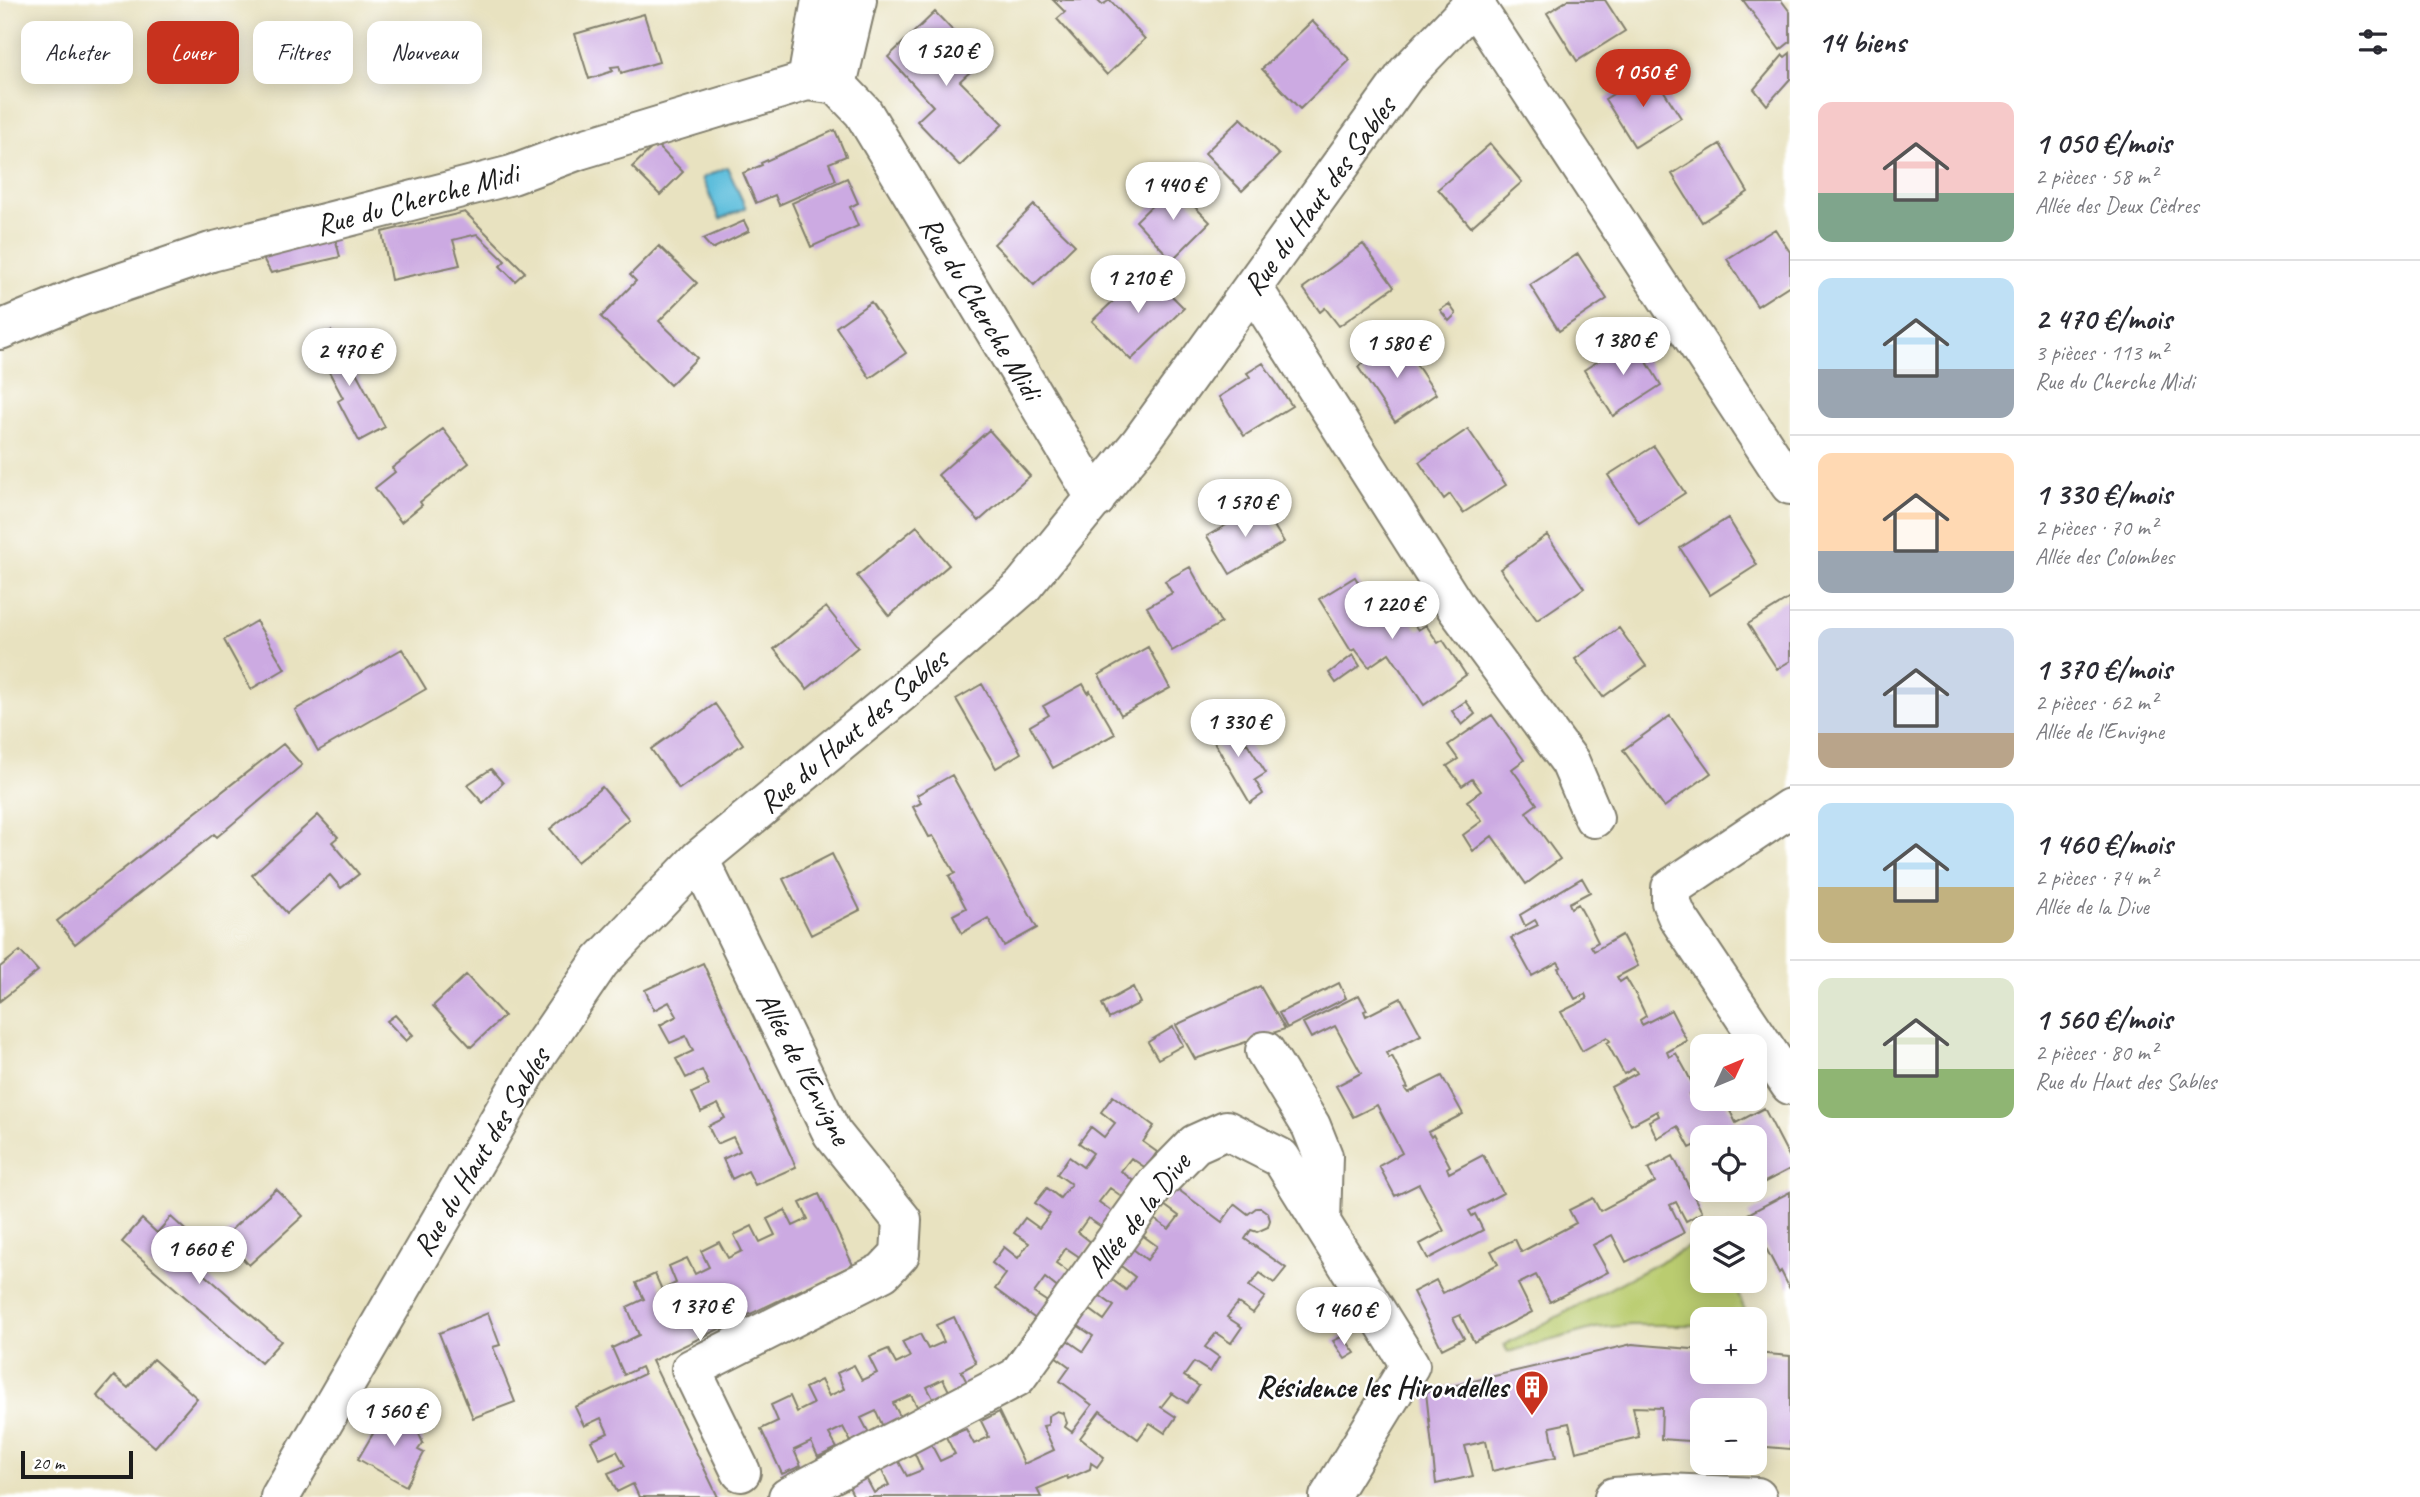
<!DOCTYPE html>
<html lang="fr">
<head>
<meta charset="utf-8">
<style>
	:root { --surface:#fff; --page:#f7f7f7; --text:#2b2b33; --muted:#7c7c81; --line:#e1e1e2; --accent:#c8321e }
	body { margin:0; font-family:Caveat,sans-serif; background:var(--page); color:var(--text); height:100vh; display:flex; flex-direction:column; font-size:26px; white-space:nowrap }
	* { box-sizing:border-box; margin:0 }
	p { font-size:23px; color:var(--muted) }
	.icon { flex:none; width:38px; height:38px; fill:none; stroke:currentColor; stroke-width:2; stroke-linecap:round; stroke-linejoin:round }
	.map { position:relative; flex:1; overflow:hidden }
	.details { display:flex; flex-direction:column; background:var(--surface); width:630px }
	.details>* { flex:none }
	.banner { position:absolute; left:21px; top:21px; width:665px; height:63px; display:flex; gap:14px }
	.needle { width:46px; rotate:46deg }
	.buttons { position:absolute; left:1690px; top:1034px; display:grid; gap:14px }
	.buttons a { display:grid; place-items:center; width:77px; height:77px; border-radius:14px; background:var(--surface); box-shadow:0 4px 18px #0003; font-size:35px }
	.scale { position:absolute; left:21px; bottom:18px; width:112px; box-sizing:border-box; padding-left:7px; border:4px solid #1c1c1c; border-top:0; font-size:19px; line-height:24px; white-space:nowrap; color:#1c1c1c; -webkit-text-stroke:5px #fff; paint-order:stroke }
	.price { position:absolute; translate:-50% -60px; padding:0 16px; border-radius:24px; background:#fff; color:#222; font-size:23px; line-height:46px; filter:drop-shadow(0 2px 4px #0008) }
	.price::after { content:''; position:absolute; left:50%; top:42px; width:21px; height:16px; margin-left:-10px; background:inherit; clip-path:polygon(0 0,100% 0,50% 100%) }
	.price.active { background:var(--accent); color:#fff }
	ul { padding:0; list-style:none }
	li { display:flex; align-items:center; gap:21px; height:175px; padding:0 28px }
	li+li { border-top:2px solid var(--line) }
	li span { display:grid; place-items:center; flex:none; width:196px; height:140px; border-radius:14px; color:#555 }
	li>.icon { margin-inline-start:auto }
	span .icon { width:84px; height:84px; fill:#fffc; stroke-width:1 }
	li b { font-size:30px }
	h2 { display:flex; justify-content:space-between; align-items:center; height:84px; padding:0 28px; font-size:30px }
	.tag { padding:0 24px; border-radius:14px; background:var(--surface); box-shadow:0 4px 18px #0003; font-size:24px; line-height:63px }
	.tag.active { background:var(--accent); color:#fff }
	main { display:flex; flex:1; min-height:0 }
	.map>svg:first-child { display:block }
</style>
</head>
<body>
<main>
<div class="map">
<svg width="1790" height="1497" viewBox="0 0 1790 1497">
	<rect width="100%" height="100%" fill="#fff"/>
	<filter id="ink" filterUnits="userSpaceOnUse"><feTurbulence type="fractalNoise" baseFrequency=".0143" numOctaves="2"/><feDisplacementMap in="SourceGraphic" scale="14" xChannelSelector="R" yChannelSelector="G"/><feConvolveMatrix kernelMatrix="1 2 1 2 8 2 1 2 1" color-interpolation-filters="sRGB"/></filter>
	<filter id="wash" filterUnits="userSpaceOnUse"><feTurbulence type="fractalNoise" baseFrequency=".00686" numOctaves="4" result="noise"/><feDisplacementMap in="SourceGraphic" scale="28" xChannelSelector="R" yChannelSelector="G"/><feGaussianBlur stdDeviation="1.57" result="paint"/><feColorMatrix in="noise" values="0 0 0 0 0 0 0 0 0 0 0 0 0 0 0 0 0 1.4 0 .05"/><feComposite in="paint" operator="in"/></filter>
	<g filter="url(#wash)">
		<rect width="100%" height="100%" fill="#e8e2c0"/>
		<!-- green -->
		<path fill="#bacc70" stroke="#6b7446" stroke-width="2" d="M1703 1239V1281H1732L1749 1319 1703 1320V1325H1631L1595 1328 1508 1352 1504 1345Z"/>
		<!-- water -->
		<path fill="#5dbedc" stroke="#3c6d7c" stroke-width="2" d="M727 167 746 208 720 219 702 178Z"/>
		<g id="blocks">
			<!-- building -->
			<path fill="#ccaae2" d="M1053 0H1097L1102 5 1110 0 1145 39 1107 75 1057 19 1065 12Z
				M1568 0H1605L1625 31 1577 61 1547 13Z
				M1743 0H1781L1790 12V42L1780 50Z
				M935 12 982 61 960 81 1003 124 960 166 917 121 933 106 888 57Z
				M644 14 659 62 621 73 619 66 611 67 613 71 589 79 575 34Z
				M1312 21 1350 60 1300 109 1262 69Z
				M1790 53V79L1767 105 1754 89 1783 55 1785 57Z
				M1651 71 1681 118 1635 147 1605 99Z
				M1241 118 1279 155 1242 191 1205 153Z
				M835 130 846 156 829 163 836 180 779 205 775 195 756 203 743 173 762 165 761 163Z
				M656 144 683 172 660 195 632 167Z
				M1490 144 1522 182 1471 227 1438 189Z
				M1720 144 1748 192 1702 222 1672 174Z
				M847 178 858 203 850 207 858 226 811 247 792 203Z
				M1173 185 1210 222 1172 260 1136 221Z
				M1034 205 1075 245 1034 285 994 244Z
				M465 212 525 272 515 281 500 266 505 261 477 234 453 240 460 265 391 280 382 232Z
				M744 221 749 231 712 249 703 239Z
				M1775 229 1790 252V285L1757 306 1727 259Z
				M334 233 340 257 271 273 259 251Z
				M1363 244 1394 287 1339 326 1325 308 1320 312 1303 288Z
				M659 246 697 283 659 321 697 358 670 385 601 317 636 281 630 275Z
				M1578 254 1607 299 1559 331 1530 285Z
				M1146 270 1184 308 1131 360 1092 321Z
				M871 302 906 353 870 378 836 327Z
				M1449 304 1456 314 1449 321 1440 310Z
				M331 331 345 359 348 357 385 427 359 441 338 401 343 398 312 340Z
				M1399 338 1436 394 1395 422 1358 367Z
				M1633 339 1661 385 1613 416 1584 370Z
				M1263 363 1292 406 1244 436 1219 397 1250 377 1247 373Z
				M443 429 469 463 420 502 422 505 401 522 375 488 395 472 392 468Z
				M1468 429 1506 485 1463 513 1450 494 1444 499 1419 462Z
				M989 430 1030 476 979 521 938 475Z
				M1654 446 1685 493 1639 523 1608 475Z
				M1261 505 1284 542 1230 574 1207 536Z
				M1728 518 1757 565 1710 595 1680 548Z
				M917 526 949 565 889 616 857 576Z
				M1547 535 1584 588 1537 620 1500 569Z
				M1190 567 1221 623 1172 651 1147 607 1172 593 1165 581Z
				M1355 577 1375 610 1387 603 1397 619 1406 613 1418 630 1426 625 1438 643 1443 640 1466 675 1424 705 1389 653 1369 667 1355 649 1351 651 1319 599Z
				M1425 580 1434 594 1417 605 1408 592Z
				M1790 598V661L1777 669 1748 624Z
				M826 607 858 647 807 689 774 649Z
				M256 621 285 669 251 689 224 640Z
				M1619 628 1646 666 1603 697 1575 659Z
				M1148 647 1170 688 1121 715 1099 675Z
				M402 649 426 689 318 751 295 710Z
				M1353 655 1360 666 1336 683 1329 673Z
				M982 684 1021 753 996 768 956 699Z
				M1083 684 1088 693 1090 691 1115 734 1053 768 1030 726 1049 715 1043 706Z
				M1466 701 1475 714 1462 725 1452 711Z
				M715 704 743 744 679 789 651 749Z
				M1492 715 1524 760 1512 769 1537 804 1526 812 1560 859 1526 884 1492 836 1473 851 1463 835 1482 821 1467 801 1481 791 1472 779 1462 786 1447 766 1458 759 1448 745Z
				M1670 716 1711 773 1664 807 1623 750Z
				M1223 718 1240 747 1247 743 1266 773 1255 780 1263 794 1250 803 1206 728Z
				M283 744 302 765 217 837 214 834 75 944 57 921Z
				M491 769 503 783 483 803 467 785Z
				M952 775 1037 928 1004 946 988 918 962 933 953 915 966 908 949 876 955 873 933 836 929 837 913 807 921 803 917 795Z
				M602 787 629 819 577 862 550 829Z
				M318 815 338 837 332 842 359 874 341 888 330 875 287 913 252 875Z
				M832 854 860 910 811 935 783 879Z
				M1582 878 1590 892 1569 903 1571 908 1578 904 1588 922 1598 942 1591 946 1594 951 1622 935 1638 966 1617 977 1620 982 1626 978 1637 997 1646 1016 1640 1020 1642 1025 1671 1010 1687 1041 1667 1052 1669 1057 1676 1053 1686 1071 1696 1091 1689 1094 1691 1099 1703 1093V1099H1717L1720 1104 1725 1101 1736 1123 1764 1108 1790 1158V1169L1755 1187V1138H1703V1149L1700 1143 1690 1148 1678 1126 1657 1138 1649 1121 1659 1116 1657 1111 1631 1125 1611 1087 1637 1073 1634 1068 1624 1074 1607 1043 1610 1041 1607 1037 1582 1051 1561 1012 1587 999 1585 994 1575 999 1558 968 1561 967 1558 962 1532 976 1511 938 1538 925 1535 920 1525 926 1520 915Z
				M20 951 38 971 0 1001V967Z
				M703 963 796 1167 755 1185 748 1171 732 1179 723 1159 740 1151 733 1137 717 1144 708 1126 725 1118 718 1104 701 1112 692 1093 709 1085 702 1070 686 1078 676 1059 693 1051 686 1036 670 1043 660 1025 677 1016 669 1002 654 1010 645 990Z
				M466 975 504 1016 471 1047 433 1006Z
				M1339 983 1346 998 1287 1028 1279 1013Z
				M1260 986 1285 1029 1195 1059 1176 1025Z
				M1133 987 1140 1003 1109 1019 1102 1004Z
				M1359 995 1367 1010 1364 1011 1366 1016 1401 998 1421 1035 1386 1053 1389 1058 1392 1056 1408 1088 1405 1089 1408 1093 1442 1076 1463 1114 1428 1132 1431 1137 1433 1135 1442 1151 1450 1166 1447 1168 1449 1173 1483 1155 1503 1193 1469 1211 1472 1216 1475 1214 1483 1230 1428 1259 1420 1244 1444 1231 1419 1184 1395 1196 1379 1166 1402 1153 1377 1105 1353 1117 1336 1086 1361 1073 1335 1026 1311 1038 1303 1023Z
				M395 1015 413 1035 406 1041 387 1021Z
				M1173 1027 1183 1045 1158 1059 1148 1042Z
				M1113 1096 1154 1126 1143 1142 1157 1152 1146 1168 1131 1158 1121 1171 1136 1183 1124 1198 1110 1188 1099 1202 1114 1213 1103 1228 1088 1218 1078 1232 1092 1243 1081 1258 1066 1248 1056 1263 1070 1273 1059 1289 1045 1278 1034 1293 1049 1303 1037 1320 995 1289 1006 1274 992 1263 1004 1247 1018 1258 1029 1243 1014 1233 1025 1218 1039 1228 1050 1214 1035 1203 1047 1188 1060 1198 1071 1184 1057 1174 1069 1157 1083 1167 1093 1153 1079 1143 1091 1127 1104 1137 1115 1123 1101 1112Z
				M1673 1156 1702 1212 1686 1221 1676 1202 1670 1205 1684 1233 1626 1262 1612 1235 1593 1245 1608 1272 1550 1302 1536 1275 1518 1284 1532 1312 1474 1342 1460 1315 1453 1318 1464 1338 1442 1349 1413 1292 1436 1280 1443 1293 1498 1264 1491 1251 1515 1239 1521 1252 1576 1223 1569 1210 1593 1198 1600 1211 1655 1182 1648 1169Z
				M1176 1188 1222 1222 1235 1204 1248 1214 1256 1208H1261L1268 1213 1270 1220 1268 1227 1257 1232 1251 1230 1245 1239 1286 1268 1274 1283 1260 1273 1249 1286 1265 1297 1253 1313 1238 1303 1227 1317 1242 1327 1231 1343 1216 1333 1205 1347 1219 1357 1210 1372 1194 1362 1184 1376 1199 1386 1187 1403 1172 1393 1161 1407 1176 1417 1165 1433 1150 1423 1138 1439 1100 1411 1080 1438 1104 1457 1097 1467 1091 1463 1090 1469 1068 1479 1067 1476 1037 1489 1041 1497H854L848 1485 865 1476 874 1493 889 1485 881 1469 898 1460 907 1476 922 1470 914 1452 931 1444 940 1461 955 1454 946 1437 966 1429 974 1444 989 1437 981 1421 999 1412 1024 1464 1054 1450 1043 1426 1048 1425V1416L1057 1411 1063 1413 1067 1423 1065 1427 1072 1432 1092 1405 1060 1381 1070 1367 1055 1356 1067 1340 1083 1351 1093 1336 1077 1325 1089 1309 1104 1320 1114 1306 1099 1295 1111 1279 1126 1290 1135 1277 1121 1266 1133 1249 1147 1260 1157 1246 1142 1235 1154 1219 1169 1229 1179 1216 1164 1205Z
				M276 1189 303 1216 249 1265 223 1237Z
				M1790 1192V1289L1781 1271 1779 1273 1748 1214Z
				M819 1194 853 1265 652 1361 718 1497H639L633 1484 617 1492 608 1473 625 1466 617 1451 600 1459 591 1441 608 1433 601 1418 584 1426 575 1407 644 1374 641 1367 624 1375 612 1348 639 1335 627 1307 644 1299 636 1283 655 1274 662 1290 676 1283 669 1266 687 1258 695 1274 709 1267 701 1251 719 1242 728 1258 742 1251 734 1235 752 1226 760 1242 775 1235 767 1219 785 1210 793 1226 808 1219 800 1203Z
				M171 1217 192 1236 178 1251 281 1341 261 1363 122 1242 142 1219 157 1233Z
				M488 1313 500 1345 493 1347 515 1402 473 1418 439 1333Z
				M954 1317 976 1363 961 1371 969 1386 951 1395 943 1379 927 1387 935 1402 919 1410 911 1395 893 1403 901 1418 883 1427 876 1411 861 1418 869 1433 851 1442 843 1427 829 1434 837 1448 818 1457 811 1442 794 1450 801 1466 782 1474 761 1429 778 1421 771 1405 790 1396 797 1412 813 1404 805 1388 821 1380 829 1396 844 1389 837 1373 854 1365 862 1380 877 1373 869 1357 888 1349 896 1364 910 1357 902 1342 920 1334 928 1349 944 1342 936 1325Z
				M1343 1336 1355 1353 1345 1359 1333 1341Z
				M1632 1344 1703 1350V1372H1755V1353L1790 1356V1449L1755 1446V1410H1703V1442L1661 1439 1662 1408 1633 1407 1639 1437 1576 1452 1569 1423 1550 1427 1556 1457 1492 1471 1486 1441 1465 1446 1473 1476 1436 1484 1426 1392Z
				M153 1359 197 1398 155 1447 97 1396 114 1376 128 1388Z
				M388 1408 414 1422 423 1443 418 1450 424 1453 406 1486 358 1459Z"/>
		</g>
	</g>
	<g filter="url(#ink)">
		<use href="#blocks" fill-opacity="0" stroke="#827f6e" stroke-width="2"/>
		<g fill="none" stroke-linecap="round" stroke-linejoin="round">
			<!-- minor casing -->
			<g stroke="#827f6e" stroke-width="42">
				<path id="minor" d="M1474 4 1790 485
					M807 81 821 0
					M837 85 857 0
					M1253 288 1457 609 1570 762 1594 818
					M0 330 82 296 211 252 512 175 579 150 807 81 837 85 863 112 1096 499
					M1790 808 1671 888V902L1677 916 1790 1085
					M699 859 832 1133 902 1220 900 1254 883 1272 691 1369 741 1472
					M1265 1051 1311 1126 1323 1156 1321 1222
					M280 1497 538 1053 600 962 699 859 903 691 1023 586 1140 443 1407 73 1477 0
					M788 1497 1017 1377 1156 1184 1195 1144 1226 1130 1281 1158 1410 1365 1329 1497
					M1614 1497 1666 1493 1757 1497"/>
			</g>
			<!-- minor -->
			<use href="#minor" stroke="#fff" stroke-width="38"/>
		</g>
	</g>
	<!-- icons -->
	<defs>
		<g id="building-pin" transform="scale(1.75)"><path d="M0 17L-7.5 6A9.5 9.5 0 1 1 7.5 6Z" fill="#c8321e" stroke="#fff"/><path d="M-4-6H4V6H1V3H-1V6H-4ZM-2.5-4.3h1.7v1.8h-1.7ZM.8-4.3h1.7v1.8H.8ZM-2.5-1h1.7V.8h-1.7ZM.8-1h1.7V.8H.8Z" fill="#fff"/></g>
	</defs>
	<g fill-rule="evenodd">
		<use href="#building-pin" x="1532" y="1387"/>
	</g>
	<g text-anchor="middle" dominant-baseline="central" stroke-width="5" stroke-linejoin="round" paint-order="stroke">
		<!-- street labels -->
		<g font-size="30" fill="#1c1c1c" stroke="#fff">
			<text transform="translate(1319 196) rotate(-54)">Rue du Haut des Sables</text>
			<text transform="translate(417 199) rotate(-15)">Rue du Cherche Midi</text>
			<text transform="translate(981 308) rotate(59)">Rue du Cherche Midi</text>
			<text transform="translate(853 731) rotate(-40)">Rue du Haut des Sables</text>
			<text transform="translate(804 1068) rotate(62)">Allée de l'Envigne</text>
			<text transform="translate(481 1152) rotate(-59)">Rue du Haut des Sables</text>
			<text transform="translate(1138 1215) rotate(-52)">Allée de la Dive</text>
		</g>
		<!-- poi labels -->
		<g font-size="30" font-weight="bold" fill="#1c1c1c" stroke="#fff" text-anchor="end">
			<text x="1508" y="1387">Résidence les Hirondelles</text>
		</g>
	</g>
</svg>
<div class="buttons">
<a><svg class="needle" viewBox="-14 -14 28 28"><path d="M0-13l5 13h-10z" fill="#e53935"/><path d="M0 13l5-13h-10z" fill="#7c7c81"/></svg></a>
<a><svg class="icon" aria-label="locate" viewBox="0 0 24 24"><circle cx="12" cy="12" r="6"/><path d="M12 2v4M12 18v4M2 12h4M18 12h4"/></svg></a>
<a><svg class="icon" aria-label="layers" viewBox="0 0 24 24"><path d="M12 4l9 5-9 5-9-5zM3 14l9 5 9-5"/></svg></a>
<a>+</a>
<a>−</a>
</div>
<div class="scale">20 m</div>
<b class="price" style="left:946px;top:88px">1 520 €</b>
<b class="price active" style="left:1643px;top:109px">1 050 €</b>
<b class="price" style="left:1173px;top:222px">1 440 €</b>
<b class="price" style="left:1138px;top:315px">1 210 €</b>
<b class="price" style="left:1623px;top:377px">1 380 €</b>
<b class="price" style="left:1397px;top:380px">1 580 €</b>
<b class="price" style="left:349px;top:388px">2 470 €</b>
<b class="price" style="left:1245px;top:539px">1 570 €</b>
<b class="price" style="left:1392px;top:641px">1 220 €</b>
<b class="price" style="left:1238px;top:759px">1 330 €</b>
<b class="price" style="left:199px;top:1286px">1 660 €</b>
<b class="price" style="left:700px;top:1343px">1 370 €</b>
<b class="price" style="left:1344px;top:1347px">1 460 €</b>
<b class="price" style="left:394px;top:1448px">1 560 €</b>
<div class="banner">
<a class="tag">Acheter</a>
<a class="tag active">Louer</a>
<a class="tag">Filtres</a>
<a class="tag">Nouveau</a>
</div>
</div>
<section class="details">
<h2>14 biens<svg class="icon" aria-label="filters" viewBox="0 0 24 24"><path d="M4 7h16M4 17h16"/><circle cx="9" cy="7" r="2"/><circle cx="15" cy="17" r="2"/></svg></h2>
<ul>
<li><span style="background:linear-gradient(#f6c9c9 65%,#7fa58c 0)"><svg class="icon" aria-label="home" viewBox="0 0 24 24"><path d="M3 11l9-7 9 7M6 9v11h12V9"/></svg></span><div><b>1 050 €/mois</b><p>2 pièces · 58 m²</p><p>Allée des Deux Cèdres</p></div></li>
<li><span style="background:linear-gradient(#bfe0f5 65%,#9aa5b1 0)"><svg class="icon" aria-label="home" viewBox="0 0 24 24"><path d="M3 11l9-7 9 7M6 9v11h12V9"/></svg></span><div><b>2 470 €/mois</b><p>3 pièces · 113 m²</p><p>Rue du Cherche Midi</p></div></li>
<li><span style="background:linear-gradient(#ffd9b3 70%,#9aa5b1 0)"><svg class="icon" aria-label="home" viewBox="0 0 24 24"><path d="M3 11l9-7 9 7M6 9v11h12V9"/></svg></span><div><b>1 330 €/mois</b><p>2 pièces · 70 m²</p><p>Allée des Colombes</p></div></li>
<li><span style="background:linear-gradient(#c9d6e8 75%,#b9a48a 0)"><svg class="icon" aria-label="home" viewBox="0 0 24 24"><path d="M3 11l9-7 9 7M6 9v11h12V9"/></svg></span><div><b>1 370 €/mois</b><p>2 pièces · 62 m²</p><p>Allée de l'Envigne</p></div></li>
<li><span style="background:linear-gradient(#bfe0f5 60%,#c2b280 0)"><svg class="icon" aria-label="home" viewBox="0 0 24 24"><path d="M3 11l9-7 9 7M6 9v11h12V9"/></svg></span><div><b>1 460 €/mois</b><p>2 pièces · 74 m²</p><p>Allée de la Dive</p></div></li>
<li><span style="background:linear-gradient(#dfe7d0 65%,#8fb573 0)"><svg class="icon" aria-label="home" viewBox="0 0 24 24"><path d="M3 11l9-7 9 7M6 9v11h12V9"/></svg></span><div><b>1 560 €/mois</b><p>2 pièces · 80 m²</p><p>Rue du Haut des Sables</p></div></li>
</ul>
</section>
</main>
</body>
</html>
